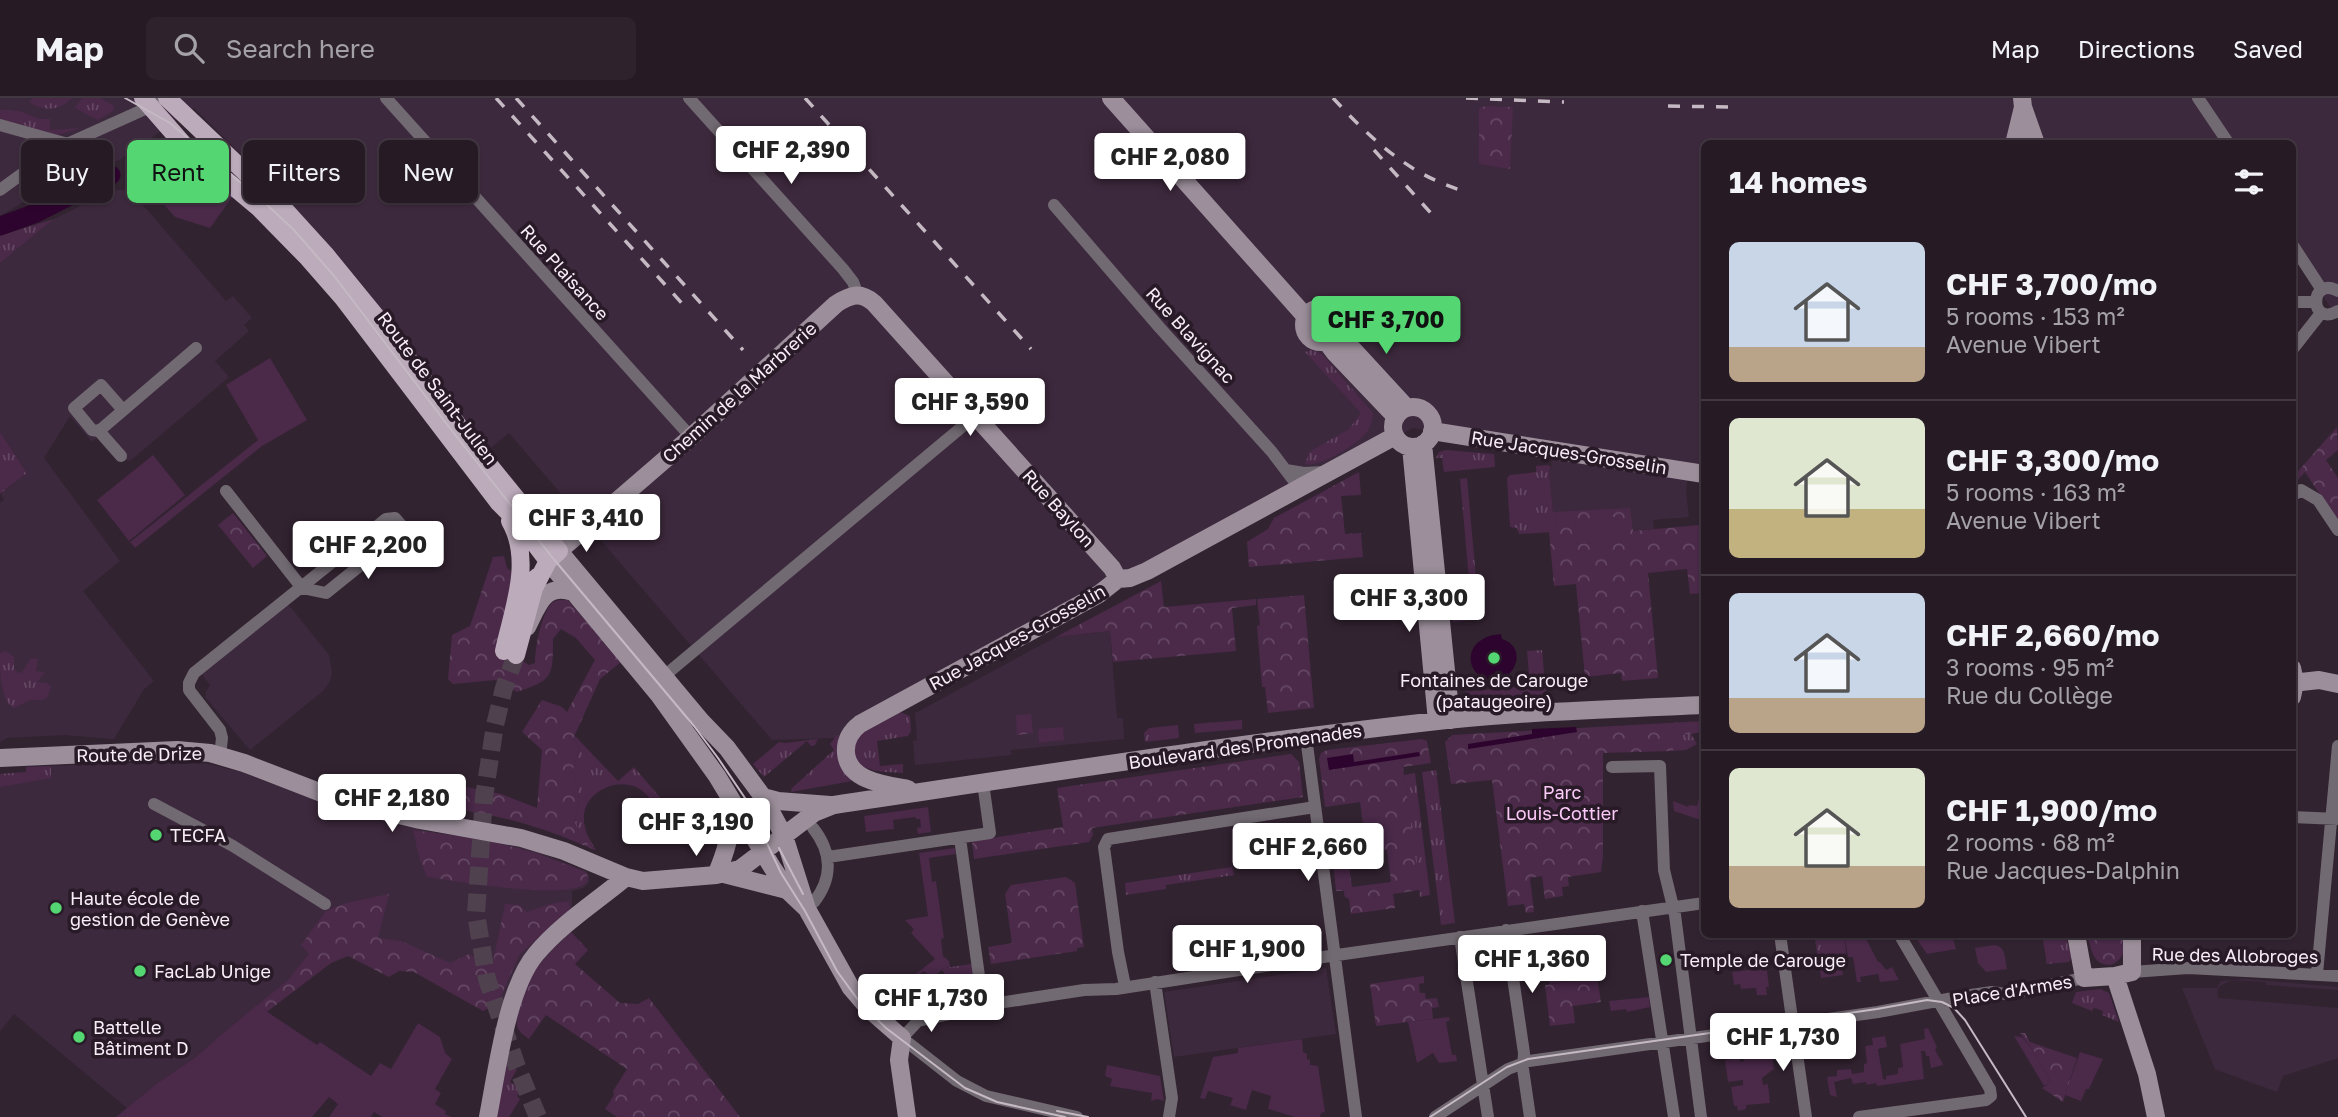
<!DOCTYPE html>
<html lang="en">
<head>
<meta charset="utf-8">
<style>
	:root { --surface:#261a25; --page:#2e232d; --text:#f1f3f6; --muted:#a4a1a7; --line:#423842; --accent:#54d672 }
	body { margin:0; font-family:"Golos Text",sans-serif; background:var(--page); color:var(--text); height:100vh; display:flex; flex-direction:column; font-size:26px; white-space:nowrap }
	* { box-sizing:border-box; margin:0 }
	p { font-size:23px; color:var(--muted) }
	.icon { flex:none; width:38px; height:38px; fill:none; stroke:currentColor; stroke-width:2; stroke-linecap:round; stroke-linejoin:round }
	.map { position:relative; flex:1; overflow:hidden }
	.drawer { position:absolute; left:1701px; top:42px; width:595px; height:798px; display:flex; flex-direction:column; background:var(--surface); border-radius:10px; box-shadow:0 2px 5px #0004,0 0 0 2px var(--line) }
	.drawer>* { flex:none }
	.top-card { position:absolute; left:21px; top:42px; width:665px; height:63px; display:flex; gap:14px }
	.price { position:absolute; translate:-50% -60px; padding:0 16px; border-radius:7px; background:#fff; color:#222; font-size:23px; line-height:46px; filter:drop-shadow(0 2px 4px #0008) }
	.price::after { content:''; position:absolute; left:50%; top:42px; width:21px; height:16px; margin-left:-10px; background:inherit; clip-path:polygon(0 0,100% 0,50% 100%) }
	.price.active { background:var(--accent); color:#111 }
	ul { padding:0; list-style:none }
	li { display:flex; align-items:center; gap:21px; height:175px; padding:0 28px }
	li+li { border-top:2px solid var(--line) }
	li span { display:grid; place-items:center; flex:none; width:196px; height:140px; border-radius:10px; color:#555 }
	li>.icon { margin-inline-start:auto }
	span .icon { width:84px; height:84px; fill:#fffc; stroke-width:1 }
	li b { font-size:30px }
	h2 { display:flex; justify-content:space-between; align-items:center; height:84px; padding:0 28px; font-size:30px }
	.chip { padding:0 24px; border-radius:10px; background:var(--surface); box-shadow:0 2px 5px #0004,0 0 0 2px var(--line); font-size:24px; line-height:63px }
	.chip.active { background:var(--accent); color:#111 }
	header { display:flex; align-items:center; gap:42px; box-sizing:border-box; height:98px; padding:0 35px; background:var(--surface); border-bottom:2px solid var(--line) }
	header strong { font-size:33px }
	nav { display:flex; gap:38px; margin-inline-start:auto; font-size:24px }
	.search { width:490px; height:63px; background:var(--page); display:flex; align-items:center; gap:18px; box-sizing:border-box; padding:0 24px; border-radius:10px; color:var(--muted); font-size:26px }
	.map>svg:first-child { display:block }
</style>
</head>
<body>
<header>
<strong>Map</strong>
<div class="search"><svg class="icon" aria-label="search" viewBox="0 0 24 24"><circle cx="10" cy="10" r="6"/><path d="M15 15l6 6"/></svg>Search here</div>
<nav><a>Map</a><a>Directions</a><a>Saved</a></nav>
</header>
<div class="map">
<svg width="2338" height="1019" viewBox="0 0 2338 1019">
	<defs>
		<pattern id="grass-tufts" width="24" height="20" patternUnits="userSpaceOnUse" patternTransform="scale(1.75)"><rect width="24" height="20" fill="#4a2949"/><path d="M3 7l-1-3M5 7V3M7 7l1-3M15 17l-1-3M17 17v-4M19 17l1-3" fill="none" stroke="#654864"/></pattern>
		<pattern id="forest-crowns" width="20" height="18" patternUnits="userSpaceOnUse" patternTransform="scale(1.75)"><rect width="20" height="18" fill="#4a2949"/><path d="M2 6a3 3 0 1 1 6 0M12 15a3 3 0 1 1 6 0" fill="none" stroke="#654864"/></pattern>
	</defs>
	<rect width="100%" height="100%" fill="#322331"/>
	<!-- built -->
	<path fill="#3d293d" d="M0 0H2338V222L2293 149 2292 46H1704V377L1688 376 1686 394 1689 419 1653 422 1654 431 1633 433 1553 415 1549 371H1551L1552 351 1413 330 838 640 772 642 509 335 486 354 377 205 335 154 298 113 194 10 121 61 24 104 0 118Z
		M112 92H130L226 203 233 198 252 220 244 227 249 233 215 263 229 279 130 363 115 359 98 339 92 344 70 318 44 360 120 463 83 493 154 583 144 591 114 641 64 637 7 640 0 644V405L4 402 1 396 27 375 0 334V165L54 121Z
		M288 506 329 557 332 576 329 585 323 593 250 652 206 600V594L210 587 201 575Z
		M1110 533 1117 620H1123L1124 641 1011 652V657L915 667 913 643 917 642 915 615 919 613 1056 539Z
		M175 663 209 666 241 674 313 701 374 721 437 735 482 740 538 754 586 773 589 778V785L583 790 572 793V812L530 851 514 875 505 905 495 904 348 828 322 854 193 961 156 986 127 1010 14 916 0 933V676L26 674V669Z
		M1326 870 1336 936 1174 959 1164 894Z
		M2244 881 2338 889V892L2266 887V884L2232 882 2220 888 2217 892 2218 900 2338 910V960L2283 978 2277 994 2215 971 2182 890H2217L2221 883Z"/>
	<!-- grass -->
	<path fill="url(#grass-tufts)" d="M33 0H72C59 13 44 14 29 4Z
		M82 0H100L114 8 113 13 98 22 75 10Z
		M0 12 20 13 39 21H50V32L81 30 57 37 0 21Z
		M54 121 0 165V125L11 134Z
		M1311 252 1322 256 1327 262 1373 315C1372 323 1371 330 1365 336 1355 348 1320 369 1305 366L1309 354 1349 331 1361 315 1305 254Z
		M0 334 27 375 0 396Z
		M1446 352 1494 356 1495 369 1444 374 1442 360H1436L1439 354Z
		M1536 368 1548 367 1551 369 1549 372 1553 414H1555L1556 428 1553 434 1519 436 1517 430 1510 429 1507 380 1510 377 1536 374Z
		M1467 380 1476 480 1469 481 1460 381Z
		M1477 496 1480 521 1453 524 1450 498Z
		M1542 552 1546 598 1465 604 1463 594 1530 588 1527 553Z
		M6 553 14 559V571L18 575 22 574 31 560 38 561 36 573 45 574 37 584 47 585 51 589 47 600 41 602H30L14 610C0 603 0 573 0 555Z
		M900 614 910 618 911 633 908 638 877 643 880 668 903 666V675C888 674 851 675 854 651 855 647 857 640 861 636 870 627 888 621 900 614Z
		M1242 622V631L1195 635 1194 626Z
		M1178 627 1179 640 1145 644 1144 635 1149 630Z
		M1691 636 1697 646 1686 652 1673 653V637Z
		M837 637H839C836 660 840 666 852 683L791 694 792 690 834 652 830 646Z
		M575 638 618 683 634 669 684 727 679 732C660 725 656 700 638 690 618 679 586 693 584 717 583 731 589 741 596 752L592 751 578 735 575 725 579 701 573 671 580 649 573 642Z
		M818 641 815 647 811 648 807 643 764 679 753 666 779 644 785 645Z
		M51 668V680L0 689V676L26 674V669Z
		M1436 672 1455 825 1441 827 1422 674Z
		M1415 675 1430 797 1420 799 1404 677Z
		M1232 769 1234 777 1166 787V791L1126 797 1125 785Z
		M1844 837 1846 855 1840 857 1843 877 1821 880 1815 841Z
		M2042 837H2065L2072 859 2069 864 2047 866Z
		M972 866 973 877 962 879V881L946 884 947 886 940 888 945 876 942 872 944 870Z
		M2100 891 2109 895 2119 924 2102 917 2103 913 2094 910 2092 913 2072 905 2076 894Z
		M506 967 517 971 510 984 521 992 517 998 520 1001 509 1019H496Z"/>
	<!-- forest -->
	<path fill="url(#forest-crowns)" d="M1486 8 1513 9 1510 71 1479 66V10Z
		M2337 329 2338 352 2326 362 2338 380V423L2305 374 2293 387V379Z
		M1359 374 1361 397 1341 398 1345 436 1361 435 1363 459 1249 469 1247 444 1268 431 1274 420Z
		M1630 410 1633 433 1699 427 1704 466V495L1690 496 1687 471 1648 475 1658 580 1622 583 1621 575 1585 579 1576 486 1554 488 1549 434H1553L1556 428 1555 414Z
		M233 415 267 458 253 470 218 427Z
		M504 458 507 470 513 475 521 562 529 567 535 565C535 550 541 516 552 505 556 501 563 502 568 502L621 564 600 581 573 641 580 649 573 671 579 701 575 725 579 735 592 751C558 736 525 724 488 717 458 711 427 707 397 701L404 682 456 687 501 696 537 710 542 652 522 634 542 602 562 609 567 614 595 562 576 540 561 531 553 541C553 579 553 582 517 594L495 582 453 586 448 581 452 537 470 528 493 459Z
		M1161 483 1164 509 1256 501V507L1232 510 1236 553 1113 564 1110 533 1056 539Z
		M1304 497 1314 610 1268 615 1265 589H1262L1257 528 1260 527 1257 501Z
		M1031 616 1033 635 1017 637 1016 617Z
		M1704 623V634L1673 638V653L1603 655V758L1601 774 1568 779 1569 788 1562 789 1563 798 1545 801 1542 778 1530 780 1534 814 1526 815 1524 806 1508 808 1492 682 1451 686 1445 644 1452 637Z
		M1422 641 1427 643 1431 665 1403 669 1420 792 1393 796 1395 810 1351 816 1349 801 1345 799 1344 793H1336L1333 765 1348 761 1352 789 1391 784 1387 752 1367 755 1360 704 1325 709 1319 661 1321 655 1327 652Z
		M1291 656 1299 664 1303 699 1092 730 1093 737 1089 744 974 761 972 743 1063 729 1057 690Z
		M1704 678V723L1674 713 1673 703 1688 709 1689 707 1697 708 1700 696 1699 685Z
		M413 732 486 742 536 755 586 774C606 811 444 781 427 779L420 762Z
		M1066 779 1075 785 1084 849 1077 850V853L991 866 988 849 1012 845 1005 796 1011 787Z
		M389 796 378 840 401 843 450 865 469 856 484 865 493 864 505 806 519 807 527 814 550 806 569 803 570 811 519 857 498 905 483 913 414 874 399 873 389 879 348 858 331 865 222 948 214 943 288 882 309 856 301 847 326 813 346 805Z
		M571 834 588 852 575 866 620 905 638 906 649 900 740 1019H617L605 1011 614 997 613 993 627 971 546 917 529 941C513 930 516 927 519 909 526 876 547 856 571 834Z
		M2087 837H2123C2125 850 2125 861 2111 867 2092 867 2092 852 2087 837Z
		M1424 878V885L1419 886 1420 895H1425L1426 901 1437 900 1439 909 1432 910 1433 921 1376 928 1370 886Z
		M1597 879 1601 904 1573 908 1575 925 1550 928 1545 887Z
		M2020 935H2025L2030 944 2077 960 2063 1004 2042 990 2051 984 2033 952Z"/>
	<!-- garden -->
	<path fill="#4a2949" d="M168 44 191 67 182 74 177 69 167 78 168 83 164 87H157L141 68Z
		M208 82 233 98 210 130 175 119 158 100 165 95 173 103C187 98 197 92 208 82Z
		M270 260 307 322 262 348 135 450 130 444 258 342 226 287Z
		M153 357 185 397 129 443 97 402Z
		M1614 419 1617 421 1618 439 1616 442 1578 446 1575 444 1574 424 1577 422Z
		M1063 629 1064 642 1039 645 1038 631Z
		M928 709 931 734 918 736 917 730 921 729 920 721H916L915 719 893 722 894 731 866 734 864 718Z
		M955 750 956 756 929 760 932 784 936 783 944 840 941 841 943 858 949 863 950 869 944 870 932 880 924 873 914 880 916 883 904 894 900 888 935 861 911 835 914 831 905 822 928 818 919 755Z
		M1811 837H1864L1878 864H1880L1886 872 1892 869 1899 882 1880 884 1878 876 1860 879 1861 884H1857L1853 859H1848L1844 837 1811 841Z
		M1914 837H1952L1956 851 1927 856Z
		M1995 847C2006 849 2005 861 2007 871L1986 874 1978 865 1975 850Z
		M1576 850 1577 857 1573 858 1576 882 1550 886 1548 869 1537 871 1535 854Z
		M1766 864 1769 889H1766L1767 897H1757L1756 890 1741 891 1740 886 1734 887 1732 874 1757 871V866Z
		M1649 899 1650 909 1627 914 1626 911 1611 913 1609 903Z
		M257 907 317 947 320 944 371 978 380 965 391 971 418 925 440 939 445 955 452 961 435 991 441 995 435 1006 446 1013 445 1016 451 1019H382L374 1014 371 1019H329L338 1006 329 999 312 1019H116L156 986 193 961Z
		M1449 919 1450 922 1446 924 1452 957H1456L1457 963 1439 965 1433 955 1417 965 1408 924Z
		M1928 930 1937 949 1935 952 1943 966V967L1931 970 1929 958H1926L1925 953H1921L1924 981 1877 988 1876 985 1867 987 1866 984 1853 986 1851 980 1834 984 1837 999 1830 997 1827 979 1837 978V972L1851 971 1852 976 1864 974V966L1867 965 1865 948 1873 947 1872 940 1885 938 1887 949 1878 951 1883 981 1886 982V978L1898 976V970L1903 969 1900 946 1925 941 1924 931Z
		M2014 938 2022 939 2033 952 2051 984 2044 988Z
		M1302 941 1303 954 1307 956V961L1310 962V967L1318 968 1325 1014 1321 1015 1320 1019H1295L1268 1011 1271 998 1252 992 1246 1012 1230 1007 1233 1000 1208 993 1205 1001 1200 1000 1213 959 1238 955V950Z
		M1772 954 1774 971 1762 980 1763 987 1768 986 1770 1005 1746 1007V1011L1738 1013 1737 1008H1734L1731 989 1743 987V982L1728 984 1725 962 1740 960V964L1744 963V957Z
		M2080 954 2103 961 2089 991H2086L2081 1003 2065 997Z
		M1107 967 1160 978 1164 1003 1157 1001 1151 1003 1152 995 1110 988 1112 981 1105 978Z"/>
	<!-- water -->
	<path fill="#2d042d" d="M1501 536 1502 541C1519 546 1521 564 1509 576L1498 578V583C1463 583 1459 539 1501 536Z
		M1576 629 1577 634 1468 651V646L1532 636V631Z
		M1419 654 1420 658 1329 672 1327 660 1353 656 1354 664Z"/>
	<g fill="none" stroke-linecap="round" stroke-linejoin="round">
		<!-- river -->
		<path stroke="#2d042d" stroke-width="19" d="M0 128 36 115 111 77"/>
		<!-- primary-tunnel -->
		<path stroke="#50414f" stroke-width="18" stroke-dasharray="18 9" stroke-linecap="butt" d="M516 557 504 590 495 627 484 699 476 816 487 881 517 969 538 1019"/>
		<!-- street -->
		<path stroke="#726a72" stroke-width="12" d="M386 0 691 339
			M689 0 843 171 853 184 858 197
			M2198 0 2229 46
			M0 27 68 46
			M1847 46H1868
			M0 92 56 51 145 11 159 0
			M1054 107 1160 230 1272 354 1300 391
			M2292 146 2322 192
			M2338 193C2309 177 2309 230 2338 213
			M2292 204H2315
			M2292 252 2321 215
			M99 333 92 332 74 310 101 287 123 312
			M121 358 99 333 196 250
			M1286 372 1304 375 1324 374
			M226 393 302 490
			M2292 398 2301 392 2318 402 2338 432
			M663 579 975 318
			M1306 639 1356 1019
			M220 658 222 640 220 632 189 592V585L194 575 386 421 395 420 402 428V433L398 437 326 495 302 490
			M1612 669 1660 668 1664 772 1675 817 1701 1019
			M154 706 233 748 325 806
			M2292 719 2338 721
			M813 730C832 754 833 780 814 804
			M960 740 983 907
			M828 759 990 735 983 685
			M1642 813 1674 1019
			M1506 832 1524 955 1523 971 1530 1019
			M1780 836 1806 1019
			M1460 839 1488 1019
			M2132 874 2188 870 2338 878
			M2317 876 2338 648
			M1155 884 1172 1000 1169 1019
			M1125 888 1118 854 1104 749 1108 741 1315 709
			M1077 1019 986 998 957 983 902 940 918 923 950 916 959 911 1084 892 1116 891 1330 858 1704 805
			M1435 1019 1508 971 1529 963 1878 914 1964 898 1992 894 2006 896 2084 880
			M1859 1019 1986 1002 1991 998 1990 991 1899 836"/>
		<!-- secondary -->
		<path stroke="#9c8f9b" stroke-width="18" d="M1111 0 1306 219
			M2023 9 2035 43
			M2015 42 2023 9 2022 0
			M1304 227a17 17 0 1 1 34 0a17 17 0 1 1-34 0Z
			M1337 234 1407 310
			M1326 243 1335 255 1396 319
			M1393 329a20 20 0 1 1 40 0a20 20 0 1 1-40 0Z
			M1432 333 1704 376
			M1423 346 1451 622
			M1411 349 1437 623
			M548 463 659 597 717 678 772 769 787 792 807 811 851 890 869 911 902 940 899 962 907 1019
			M527 529C538 508 544 484 573 494
			M2292 570 2295 584 2292 599
			M2292 585 2319 582 2338 586
			M0 660 177 652 210 655 244 665 345 704 420 722 521 740 564 753 626 779 643 783 716 777 740 771 814 715 834 707C1029 678 1224 647 1420 625 1514 614 1610 611 1704 607
			M908 691C886 687 848 683 846 655 845 643 851 633 860 626L1099 496 1118 481 1130 480 1147 473 1395 338
			M763 699 778 703 830 707
			M724 776 787 792
			M716 777C726 754 735 725 730 700
			M807 811 784 738 763 699 727 650 701 623 559 453 691 339 836 206C850 197 860 193 874 205L1112 470 1118 481
			M2076 836 2084 880 2115 878 2132 874V836
			M2115 878 2147 976 2156 1019
			M488 1019C497 973 507 890 536 856 561 826 596 804 626 779"/>
		<!-- primary -->
		<path stroke="#bcabbb" stroke-width="18" d="M143 0 184 47 258 109 308 160 343 200 499 405 520 426 548 463
			M167 0 285 112 325 156 378 221 472 346 559 453 548 463 535 488
			M504 553C513 511 533 463 510 423
			M516 557 537 479"/>
		<!-- tram -->
		<path stroke="#c5bac4" stroke-width="2" d="M125 0 170 25 267 107 293 131 335 179 449 329 552 459 694 628 718 660 747 703 781 775 805 813 837 873 861 906 886 930 965 990 997 1004 1065 1019
			M779 750 803 796
			M1057 1013 1088 1019
			M1430 1019 1507 969 1528 961 1877 911 1927 902 1942 904 1954 910 1965 922 2026 1019"/>
		<!-- rail -->
		<path stroke="#c5bac4" stroke-width="3.5" stroke-dasharray="12 12" stroke-linecap="butt" d="M496 0 688 212
			M516 0 743 252
			M805 0 1031 251
			M1333 0C1372 42 1410 78 1467 94
			M1466 0 1564 4
			M1668 8 1730 9
			M1374 52 1438 123"/>
	</g>
	<!-- markers -->
	<g fill="#54d672" stroke="#281a27" stroke-width="2.5">
		<circle cx="1494" cy="560" r="7"/>
		<circle cx="156" cy="737" r="7"/>
		<circle cx="56" cy="810" r="7"/>
		<circle cx="1666" cy="862" r="7"/>
		<circle cx="140" cy="873" r="7"/>
		<circle cx="79" cy="939" r="7"/>
	</g>
	<g text-anchor="middle" dominant-baseline="central" stroke-width="7" stroke-linejoin="round" paint-order="stroke">
		<!-- street labels -->
		<g font-size="18" fill="#f8eef7" stroke="#281a27">
			<text transform="translate(565 174) rotate(48)">Rue Plaisance</text>
			<text transform="translate(1191 237) rotate(48)">Rue Blavignac</text>
			<text transform="translate(438 290) rotate(53)">Route de Saint-Julien</text>
			<text transform="translate(739 294) rotate(-42)">Chemin de la Marbrerie</text>
			<text transform="translate(1569 354) rotate(9)">Rue Jacques-Grosselin</text>
			<text transform="translate(1059 410) rotate(48)">Rue Baylon</text>
			<text transform="translate(1017 539) rotate(-29)">Rue Jacques-Grosselin</text>
			<text transform="translate(1245 648) rotate(-8)">Boulevard des Promenades</text>
			<text transform="translate(139 656) rotate(-1)">Route de Drize</text>
			<text transform="translate(2235 857) rotate(1)">Rue des Allobroges</text>
			<text transform="translate(2012 892) rotate(-9)">Place d'Armes</text>
		</g>
		<!-- poi labels -->
		<g font-size="18" fill="#f8eef7" stroke="#281a27" text-anchor="start">
			<text x="1494" y="582" text-anchor="middle">Fontaines de Carouge<tspan x="1494" dy="21">(pataugeoire)</tspan></text>
			<text x="170" y="737">TECFA</text>
			<text x="70" y="800">Haute école de<tspan x="70" dy="21">gestion de Genève</tspan></text>
			<text x="1680" y="862">Temple de Carouge</text>
			<text x="154" y="873">FacLab Unige</text>
			<text x="93" y="929">Battelle<tspan x="93" dy="21">Bâtiment D</tspan></text>
		</g>
		<!-- park labels -->
		<g font-size="18" fill="#fccaf9" stroke="#281a27">
			<text x="1562" y="694">Parc<tspan x="1562" dy="21">Louis-Cottier</tspan></text>
		</g>
	</g>
</svg>
<b class="price" style="left:791px;top:88px">CHF 2,390</b>
<b class="price" style="left:1170px;top:95px">CHF 2,080</b>
<b class="price active" style="left:1386px;top:258px">CHF 3,700</b>
<b class="price" style="left:970px;top:340px">CHF 3,590</b>
<b class="price" style="left:586px;top:456px">CHF 3,410</b>
<b class="price" style="left:368px;top:483px">CHF 2,200</b>
<b class="price" style="left:1409px;top:536px">CHF 3,300</b>
<b class="price" style="left:392px;top:736px">CHF 2,180</b>
<b class="price" style="left:696px;top:760px">CHF 3,190</b>
<b class="price" style="left:1308px;top:785px">CHF 2,660</b>
<b class="price" style="left:1247px;top:887px">CHF 1,900</b>
<b class="price" style="left:1532px;top:897px">CHF 1,360</b>
<b class="price" style="left:931px;top:936px">CHF 1,730</b>
<b class="price" style="left:1783px;top:975px">CHF 1,730</b>
<div class="top-card">
<a class="chip">Buy</a>
<a class="chip active">Rent</a>
<a class="chip">Filters</a>
<a class="chip">New</a>
</div>
<section class="drawer">
<h2>14 homes<svg class="icon" aria-label="filters" viewBox="0 0 24 24"><path d="M4 7h16M4 17h16"/><circle cx="9" cy="7" r="2"/><circle cx="15" cy="17" r="2"/></svg></h2>
<ul>
<li><span style="background:linear-gradient(#c9d6e8 75%,#b9a48a 0)"><svg class="icon" aria-label="home" viewBox="0 0 24 24"><path d="M3 11l9-7 9 7M6 9v11h12V9"/></svg></span><div><b>CHF 3,700/mo</b><p>5 rooms · 153 m²</p><p>Avenue Vibert</p></div></li>
<li><span style="background:linear-gradient(#dfe7d0 65%,#c2b280 0)"><svg class="icon" aria-label="home" viewBox="0 0 24 24"><path d="M3 11l9-7 9 7M6 9v11h12V9"/></svg></span><div><b>CHF 3,300/mo</b><p>5 rooms · 163 m²</p><p>Avenue Vibert</p></div></li>
<li><span style="background:linear-gradient(#c9d6e8 75%,#b9a48a 0)"><svg class="icon" aria-label="home" viewBox="0 0 24 24"><path d="M3 11l9-7 9 7M6 9v11h12V9"/></svg></span><div><b>CHF 2,660/mo</b><p>3 rooms · 95 m²</p><p>Rue du Collège</p></div></li>
<li><span style="background:linear-gradient(#dfe7d0 70%,#b9a48a 0)"><svg class="icon" aria-label="home" viewBox="0 0 24 24"><path d="M3 11l9-7 9 7M6 9v11h12V9"/></svg></span><div><b>CHF 1,900/mo</b><p>2 rooms · 68 m²</p><p>Rue Jacques-Dalphin</p></div></li>
</ul>
</section>
</div>
</body>
</html>
